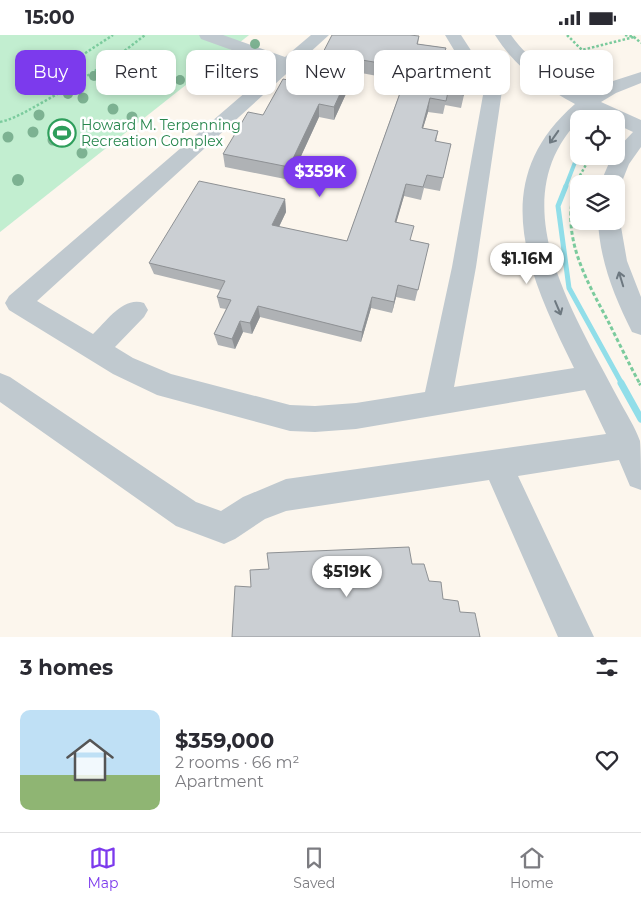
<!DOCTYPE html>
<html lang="en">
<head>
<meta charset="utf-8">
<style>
	:root { --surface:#fff; --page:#f7f7f7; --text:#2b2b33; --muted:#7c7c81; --line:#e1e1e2; --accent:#7c3aed }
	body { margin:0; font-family:Montserrat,sans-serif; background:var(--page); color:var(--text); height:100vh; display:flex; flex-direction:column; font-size:19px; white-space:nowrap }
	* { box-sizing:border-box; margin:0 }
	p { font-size:16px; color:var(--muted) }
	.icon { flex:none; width:28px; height:28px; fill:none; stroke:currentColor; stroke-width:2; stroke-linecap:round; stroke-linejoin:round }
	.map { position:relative; height:602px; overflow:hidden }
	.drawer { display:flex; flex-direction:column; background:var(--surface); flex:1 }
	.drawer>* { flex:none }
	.banner { position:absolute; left:15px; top:15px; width:611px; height:45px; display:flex; gap:10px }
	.tools { position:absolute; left:570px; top:75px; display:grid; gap:10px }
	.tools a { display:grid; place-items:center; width:55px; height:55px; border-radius:10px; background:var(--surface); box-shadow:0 2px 8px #0003; font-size:25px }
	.price { position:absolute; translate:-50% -42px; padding:0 11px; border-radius:18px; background:#fff; color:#222; font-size:16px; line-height:32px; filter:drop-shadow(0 1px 2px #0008) }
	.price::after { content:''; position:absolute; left:50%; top:30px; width:15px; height:11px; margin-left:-8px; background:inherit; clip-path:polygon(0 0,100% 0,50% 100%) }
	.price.active { background:var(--accent); color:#fff }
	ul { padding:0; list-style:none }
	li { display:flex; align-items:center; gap:15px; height:125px; padding:0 20px }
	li+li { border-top:1px solid var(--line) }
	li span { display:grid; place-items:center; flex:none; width:140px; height:100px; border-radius:10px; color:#555 }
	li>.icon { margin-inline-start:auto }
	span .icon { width:60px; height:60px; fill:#fffc; stroke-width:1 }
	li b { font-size:21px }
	h2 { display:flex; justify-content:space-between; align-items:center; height:60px; padding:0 20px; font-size:21px }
	.pill { padding:0 18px; border-radius:10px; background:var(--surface); box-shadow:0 2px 8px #0003; font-size:18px; line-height:45px }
	.pill.active { background:var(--accent); color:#fff }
	.status { display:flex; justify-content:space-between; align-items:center; height:35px; padding:0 25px; background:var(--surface); direction:ltr }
	.status svg { height:14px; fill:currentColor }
	.tabs { display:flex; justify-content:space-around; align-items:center; height:70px; border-top:1px solid var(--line); background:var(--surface); font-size:14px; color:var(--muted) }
	.tabs a { display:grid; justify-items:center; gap:2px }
	.tabs .active { color:var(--accent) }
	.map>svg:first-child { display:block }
</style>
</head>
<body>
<div class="status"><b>15:00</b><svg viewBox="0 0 49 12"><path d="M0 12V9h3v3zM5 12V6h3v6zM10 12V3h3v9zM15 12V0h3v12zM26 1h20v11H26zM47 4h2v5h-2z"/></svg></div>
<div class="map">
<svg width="641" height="602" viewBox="0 0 641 602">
	<rect width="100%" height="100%" fill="#f3f1f1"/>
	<!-- commercial -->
	<path fill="#fcf6ed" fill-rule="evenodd" d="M249 0H641V602H0V197ZM579 84H616V121H579ZM579 149H616V186H579Z"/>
	<!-- green -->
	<path fill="#c2eed0" d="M0 0H249L0 197Z"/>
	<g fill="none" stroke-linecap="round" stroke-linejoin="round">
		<!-- stream-far2 -->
		<path stroke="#91dee9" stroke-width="4" d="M590 81V84
			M565 153 579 117"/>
		<!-- stream-far1 -->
		<path stroke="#91dee9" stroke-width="5" d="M566 151 558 171 569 253 622 349"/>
		<!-- stream -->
		<path stroke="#91dee9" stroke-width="7" d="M621 348 641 384"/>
		<!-- path-far2 -->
		<path stroke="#7bcb9d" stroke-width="2.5" stroke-dasharray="2.5 2" stroke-linecap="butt" d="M567 0 582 15 634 2
			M625 0 634 2 641 8
			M70 28 113 0
			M107 29 131 39
			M0 87C17 83 30 74 45 66 80 46 114 25 145 0
			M575 153 579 142 591 121"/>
		<!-- path-far1 -->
		<path stroke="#7bcb9d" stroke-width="3" stroke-dasharray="4 2.5" stroke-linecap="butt" d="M576 151C559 200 587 246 609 288 619 308 629 329 640 349"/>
		<!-- path -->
		<path stroke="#7bcb9d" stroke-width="4" stroke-dasharray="4.5 3" stroke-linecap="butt" d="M640 348 641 350"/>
		<!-- minor -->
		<path fill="#c0c9cf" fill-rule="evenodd" d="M199 0H223L285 22 311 0H329L37 266 93 299C107 286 123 261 144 268L148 275 144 282 115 312 133 323 171 339 290 370 315 371 356 368 425 357 452 232 485 49 480 41 460 25 445 0H461L472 17 496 37 503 49 476 232 454 352 574 333C530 243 484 148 575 69 541 50 516 33 495 0H511C530 27 558 44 587 60L613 46 641 37V48L616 58 601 67 641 85V112L629 129 619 154 616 155V149H600L612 121H616V115L633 97 616 89V84H605L589 76C494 158 573 277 619 365 626 378 635 392 640 406 641 417 641 442 641 455L630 451 619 425 518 441 594 602H558L489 445 286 476 265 484 235 504 224 509 176 491 0 367V338L10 342 196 467 221 476 243 462 286 444 606 399 585 355 356 394 315 397 290 396 157 360 113 339 9 275 5 268 9 261 276 31 201 4Z
			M616 180 620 186 627 226 641 262V300L632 297C614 261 600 226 598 186H616Z"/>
	</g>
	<!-- trees -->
	<g fill="#7db292">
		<circle cx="255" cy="9" r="5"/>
		<circle cx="131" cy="27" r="5"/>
		<circle cx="160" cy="37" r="5"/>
		<circle cx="94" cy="41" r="5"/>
		<circle cx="180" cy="45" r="5"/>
		<circle cx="68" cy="59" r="5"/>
		<circle cx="83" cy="63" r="5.5"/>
		<circle cx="113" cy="74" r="5.5"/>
		<circle cx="39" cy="80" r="5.5"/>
		<circle cx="132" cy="82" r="5.5"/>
		<circle cx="33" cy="97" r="5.5"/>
		<circle cx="8" cy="102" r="5.5"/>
		<circle cx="53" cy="105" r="5.5"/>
		<circle cx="82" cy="118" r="5.5"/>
		<circle cx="18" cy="145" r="6"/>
	</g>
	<!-- wall -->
	<path fill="#afb2b5" d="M419 1 418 9 446 13 444 22 456 31 470 34 461 73 445 70 443 79 428 77 423 93 438 96 436 107 451 109 440 156 424 153 421 165 404 161 396 187 410 205 429 209 415 266 396 262 392 278 371 273 361 307 260 282 252 299 243 297 235 314 218 310 214 299 226 274 220 273 217 262 220 255 154 239 149 228 285 164 286 177 279 192 347 206 404 46 356 37 334 85 319 82 290 145 225 132 223 119 298 47 316 31Z"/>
	<!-- shaded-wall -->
	<path fill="#8e9194" d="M356 24V37L334 85V72Z
		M430 63 428 77 419 106 422 93Z
		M319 69V82L290 145 289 132Z
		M406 149 404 161 393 199 395 187Z
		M285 164 286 177 274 202 272 190Z
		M398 250 396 262 392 278 394 267Z
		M372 262 371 273 361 307 362 297Z
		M258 271 260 282 252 299 250 288Z
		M240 286 243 297 235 314 232 304Z"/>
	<!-- building -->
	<path fill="#cbcfd3" stroke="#8e9194" d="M332 0H410L419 1 417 9 446 13 443 21 458 24 456 31 470 34 464 60 448 57 446 66 430 63 422 93 438 96 435 106 451 109 443 143 427 140 423 152 406 149 395 187 414 191 410 205 429 209 418 255 398 250 394 267 372 262 362 297 258 271 250 288 240 286 232 304 214 299 231 265 217 262 225 246 149 228 199 146 285 164 272 190 347 206 409 33 356 24 334 72 319 69 289 132 223 119 248 77 263 80 283 44 298 47 307 29 316 31Z
		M409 512 412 529H424L429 546 441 547 443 564 458 566 460 577 475 578 480 602H232L235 551 251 552 250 535 269 534 267 518Z"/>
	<!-- one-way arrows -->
	<defs><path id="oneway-shaft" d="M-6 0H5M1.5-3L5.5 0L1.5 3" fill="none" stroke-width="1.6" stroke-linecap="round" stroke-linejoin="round" transform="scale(1.25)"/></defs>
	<g stroke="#6d7880">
		<use href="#oneway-shaft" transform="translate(554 102) rotate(125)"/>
		<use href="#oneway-shaft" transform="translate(621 244) rotate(-107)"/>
		<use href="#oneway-shaft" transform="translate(558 273) rotate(67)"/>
	</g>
	<!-- icons -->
	<defs>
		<g id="stadium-ring" transform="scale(1.4375)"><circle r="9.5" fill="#fff" stroke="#2e9e5b" stroke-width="1.5"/><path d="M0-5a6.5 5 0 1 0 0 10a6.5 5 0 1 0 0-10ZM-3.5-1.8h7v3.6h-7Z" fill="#2e9e5b"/></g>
	</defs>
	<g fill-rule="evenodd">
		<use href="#stadium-ring" x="62" y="98"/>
	</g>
	<g text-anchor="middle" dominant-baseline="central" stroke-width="5" stroke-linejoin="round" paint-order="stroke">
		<!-- far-leisure labels -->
		<g font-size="14" fill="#27864d" stroke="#fff" text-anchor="start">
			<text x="81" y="90">Howard M. Terpenning<tspan x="81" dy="16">Recreation Complex</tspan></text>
		</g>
	</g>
</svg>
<div class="tools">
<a><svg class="icon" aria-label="locate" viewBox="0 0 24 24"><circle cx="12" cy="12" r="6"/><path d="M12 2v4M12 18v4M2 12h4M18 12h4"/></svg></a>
<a><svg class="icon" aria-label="layers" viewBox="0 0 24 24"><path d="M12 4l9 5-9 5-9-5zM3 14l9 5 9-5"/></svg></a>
</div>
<b class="price active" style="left:320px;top:163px">$359K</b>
<b class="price" style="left:527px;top:250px">$1.16M</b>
<b class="price" style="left:347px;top:563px">$519K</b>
<div class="banner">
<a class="pill active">Buy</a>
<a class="pill">Rent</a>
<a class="pill">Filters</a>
<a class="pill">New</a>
<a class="pill">Apartment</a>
<a class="pill">House</a>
</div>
</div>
<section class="drawer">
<h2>3 homes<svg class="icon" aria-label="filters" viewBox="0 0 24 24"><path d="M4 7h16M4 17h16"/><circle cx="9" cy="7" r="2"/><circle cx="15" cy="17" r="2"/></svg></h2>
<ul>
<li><span style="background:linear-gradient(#bfe0f5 65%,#8fb573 0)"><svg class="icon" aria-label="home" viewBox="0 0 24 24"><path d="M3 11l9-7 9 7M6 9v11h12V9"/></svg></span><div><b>$359,000</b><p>2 rooms · 66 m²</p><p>Apartment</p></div><svg class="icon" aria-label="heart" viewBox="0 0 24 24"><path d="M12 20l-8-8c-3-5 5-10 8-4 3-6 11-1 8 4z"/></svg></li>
</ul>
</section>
<nav class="tabs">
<a class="active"><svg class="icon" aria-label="map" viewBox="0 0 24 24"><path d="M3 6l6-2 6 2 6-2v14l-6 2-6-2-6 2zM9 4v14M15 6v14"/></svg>Map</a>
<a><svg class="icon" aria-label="saved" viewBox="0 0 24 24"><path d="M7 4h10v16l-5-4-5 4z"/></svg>Saved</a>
<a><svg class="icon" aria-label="home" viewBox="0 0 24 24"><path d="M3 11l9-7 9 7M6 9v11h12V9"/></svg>Home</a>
</nav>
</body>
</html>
